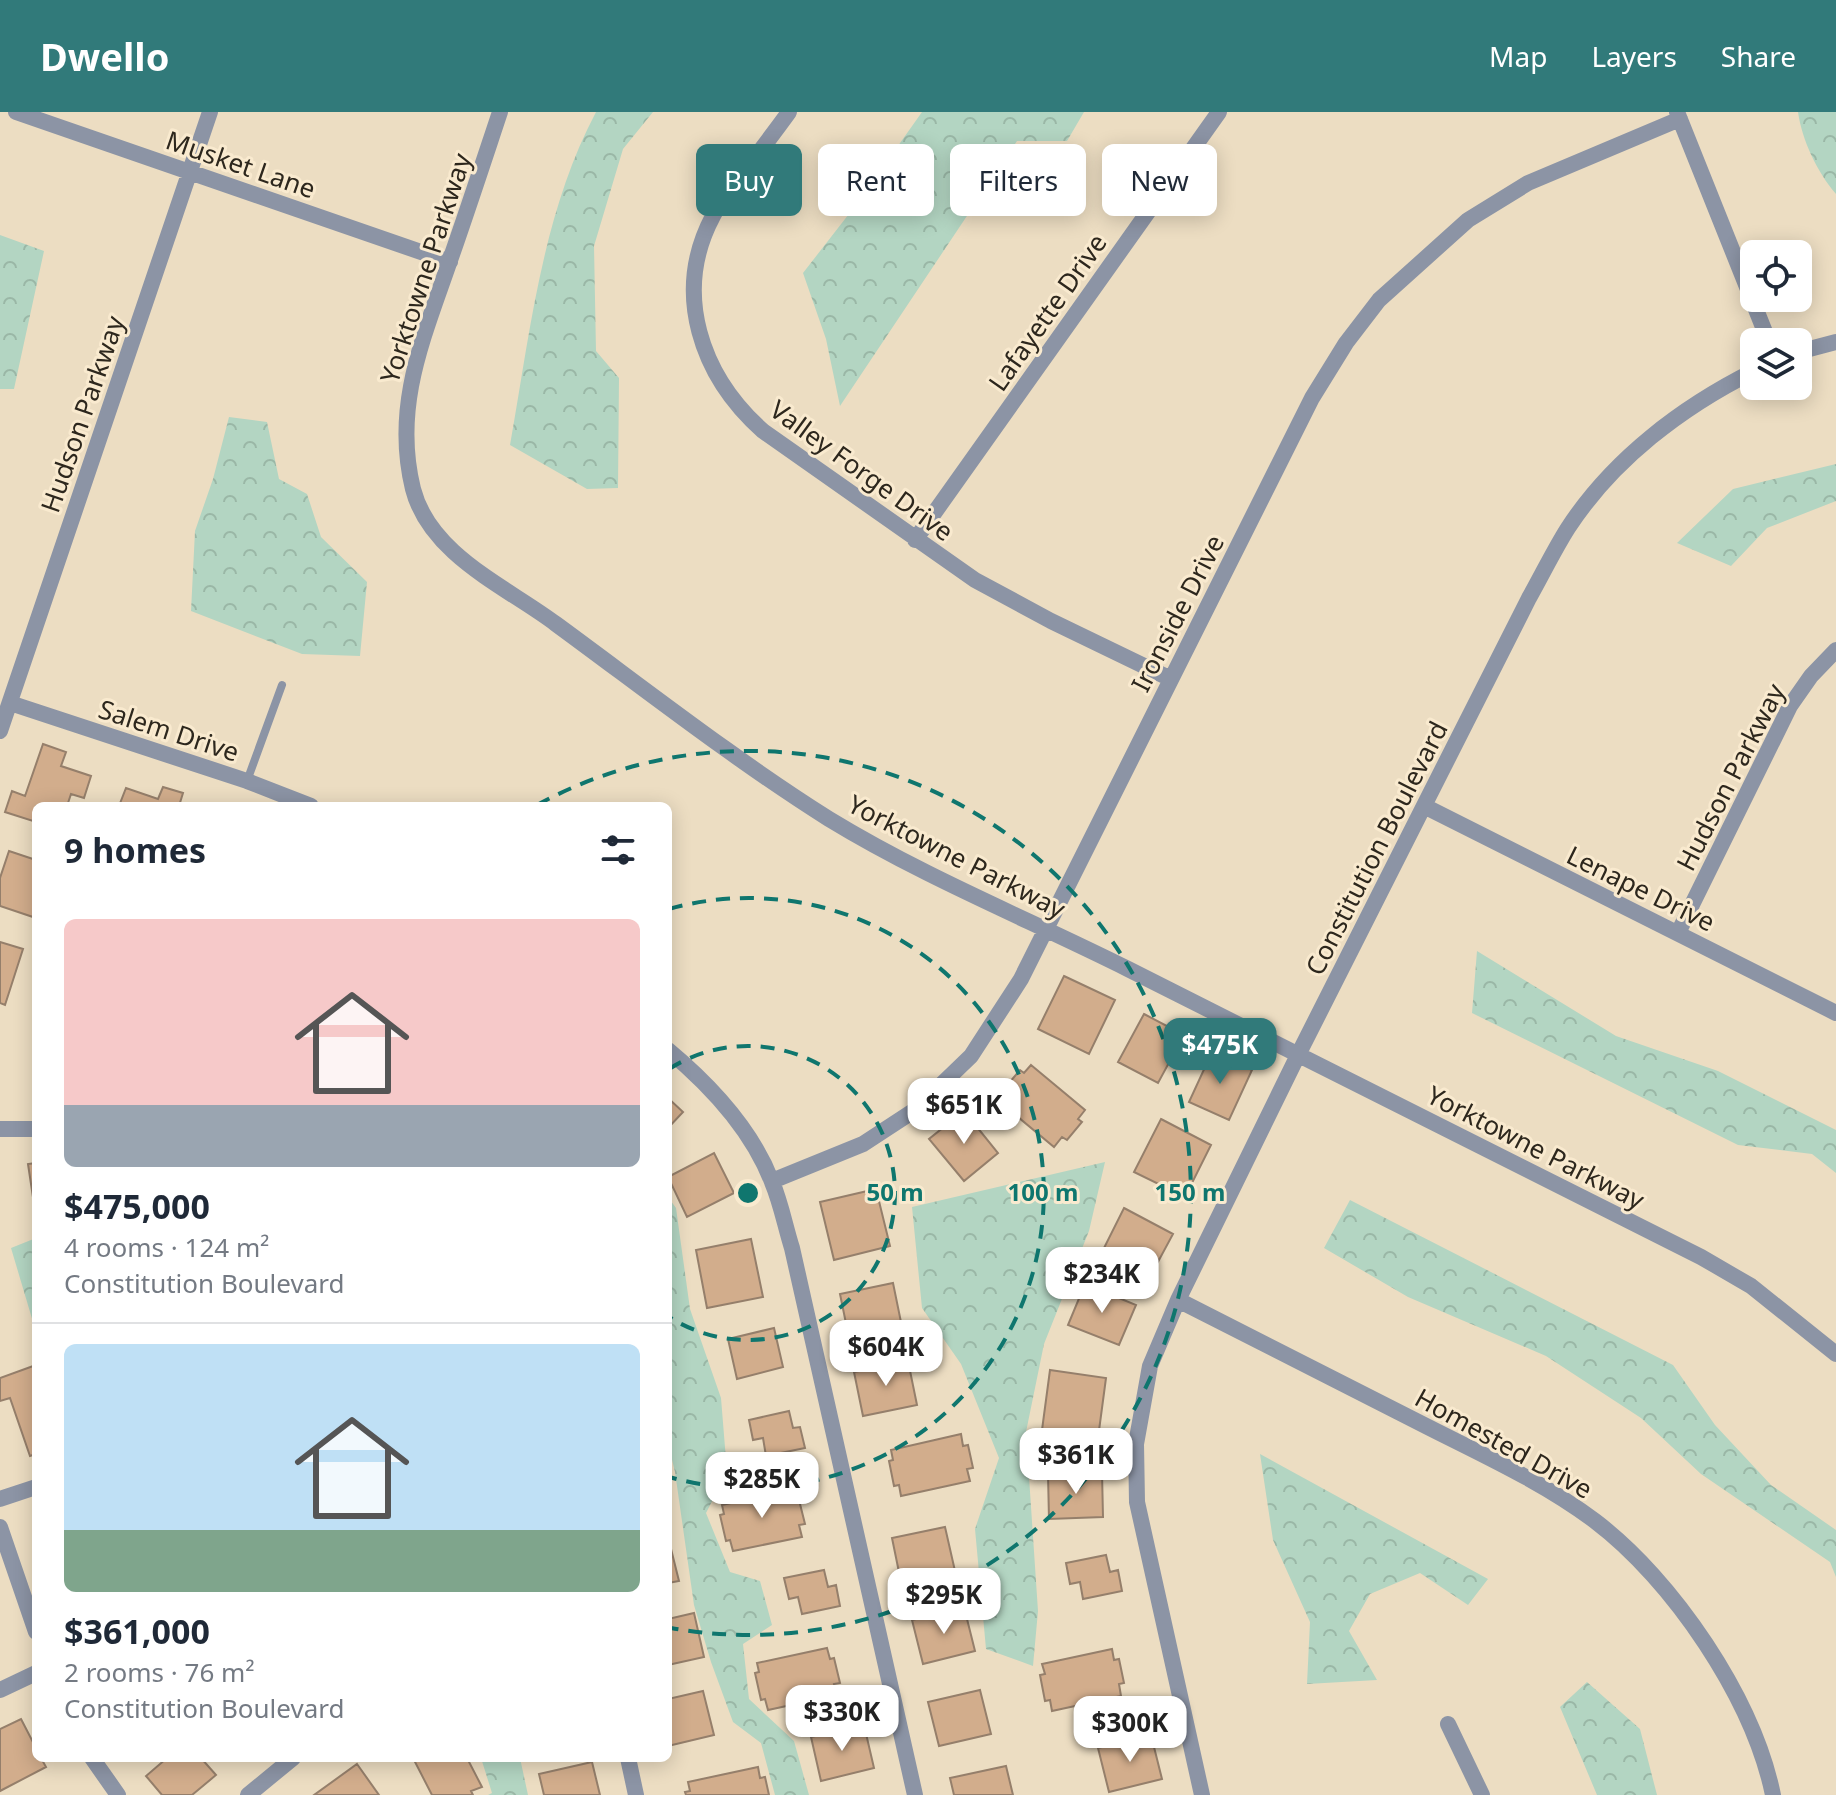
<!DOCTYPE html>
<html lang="en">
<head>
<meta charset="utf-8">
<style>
	:root { --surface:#fff; --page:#f2f2f3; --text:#1f2937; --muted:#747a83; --line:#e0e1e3; --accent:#317a7a }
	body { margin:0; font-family:"Noto Sans",sans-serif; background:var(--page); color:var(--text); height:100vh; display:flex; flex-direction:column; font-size:30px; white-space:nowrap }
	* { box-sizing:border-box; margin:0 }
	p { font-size:26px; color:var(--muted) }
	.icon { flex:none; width:44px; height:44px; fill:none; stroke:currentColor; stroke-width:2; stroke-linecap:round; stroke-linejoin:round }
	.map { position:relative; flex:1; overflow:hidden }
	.panel { position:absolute; left:32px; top:690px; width:640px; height:960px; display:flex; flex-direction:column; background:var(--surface); border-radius:12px; box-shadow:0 4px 20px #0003 }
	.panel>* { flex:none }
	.hud { position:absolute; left:696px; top:32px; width:760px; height:72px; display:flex; gap:16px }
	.tools { position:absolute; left:1740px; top:128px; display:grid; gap:16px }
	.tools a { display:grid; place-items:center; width:72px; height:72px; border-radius:12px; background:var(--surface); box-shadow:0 4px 20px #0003; font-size:40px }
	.price { position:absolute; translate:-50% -68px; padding:0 18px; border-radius:16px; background:#fff; color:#222; font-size:26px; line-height:52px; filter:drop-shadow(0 2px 4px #0008) }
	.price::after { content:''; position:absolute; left:50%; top:48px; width:24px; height:18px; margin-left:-12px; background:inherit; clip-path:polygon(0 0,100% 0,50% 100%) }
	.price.selected { background:var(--accent); color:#fff }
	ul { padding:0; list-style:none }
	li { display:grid; align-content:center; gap:16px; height:424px; padding:0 32px }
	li+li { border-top:2px solid var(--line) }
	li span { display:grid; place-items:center; height:248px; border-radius:12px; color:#555 }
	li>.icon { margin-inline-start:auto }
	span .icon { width:144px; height:144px; fill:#fffc; stroke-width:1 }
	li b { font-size:34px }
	h2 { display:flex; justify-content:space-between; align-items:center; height:96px; padding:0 32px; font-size:34px }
	.tag { padding:0 28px; border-radius:12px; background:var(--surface); box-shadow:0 4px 20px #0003; font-size:28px; line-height:72px }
	.tag.selected { background:var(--accent); color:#fff }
	header { display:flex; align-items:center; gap:48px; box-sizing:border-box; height:112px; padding:0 40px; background:var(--accent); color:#fff }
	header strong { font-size:38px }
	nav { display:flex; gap:44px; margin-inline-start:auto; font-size:28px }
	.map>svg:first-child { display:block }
</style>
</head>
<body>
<header>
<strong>Dwello</strong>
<nav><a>Map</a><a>Layers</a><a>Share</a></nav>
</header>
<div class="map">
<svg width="1836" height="1683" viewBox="0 0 1836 1683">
	<defs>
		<pattern id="forest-crowns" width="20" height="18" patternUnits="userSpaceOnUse" patternTransform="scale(2)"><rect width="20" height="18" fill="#b3d5c2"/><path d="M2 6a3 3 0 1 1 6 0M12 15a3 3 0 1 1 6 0" fill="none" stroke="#9ab7a6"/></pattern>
	</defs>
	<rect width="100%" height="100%" fill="#ecddc2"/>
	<!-- forest -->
	<path fill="url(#forest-crowns)" d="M596 0H653L623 37 594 134 596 239 619 266 618 376 587 377 510 333C530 221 542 102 596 0Z
		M922 0H1084L1067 29H1017L840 294 826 227 803 161 859 89Z
		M1798 0H1836V82C1817 60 1802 28 1798 0Z
		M0 123 44 139 14 277H0Z
		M229 305 267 310 279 367 307 382 321 425 367 470 360 544 302 542 191 499 195 419 213 367Z
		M1836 352V389L1767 416 1731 454 1677 431 1733 377Z
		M1477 839 1616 924 1718 959 1836 1018V1061L1812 1042 1738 1033 1472 901Z
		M1105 1050 1089 1119 1044 1232 1026 1320 1038 1499 1033 1554 986 1537 975 1417 999 1346 961 1252 922 1196 912 1095Z
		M668 1085 676 1096 690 1197 721 1286 727 1360 706 1401 730 1460 760 1469 772 1513 743 1532 749 1587 794 1629 809 1683H775L761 1631 733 1610 711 1550 694 1493 675 1360 668 1331Z
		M1350 1088 1673 1253 1715 1313 1771 1373 1836 1418V1465L1830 1450 1701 1362 1641 1306 1546 1244 1408 1185 1324 1136Z
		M36 1126V1220L11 1136Z
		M1260 1342 1488 1467 1468 1493 1420 1461 1370 1482 1349 1519 1377 1568 1307 1572 1310 1510 1273 1428Z
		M1587 1570 1640 1617 1657 1683H1597L1560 1595Z
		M481 1646H520L528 1683H488L492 1681Z"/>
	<!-- building -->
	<path fill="#d2ad8c" stroke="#957f6b" stroke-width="2" d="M43 632 66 640 61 654 91 664 84 686 71 682 67 694H36V710L5 700 12 679 25 684Z
		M163 675 183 681 179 694H119L126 676 158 687Z
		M9 739 36 748V806L0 794V766Z
		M0 830 23 837 5 893 0 891Z
		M1064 864 1115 888 1089 942 1038 917Z
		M1144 902 1184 923 1158 971 1118 950Z
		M1212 940 1252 958 1229 1008 1189 990Z
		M1031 953 1085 998 1078 1007 1082 1010 1067 1028 1062 1025 1054 1035 1000 990 1007 981 1003 978 1020 958 1024 961Z
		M668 986 683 1000 668 1016Z
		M964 999 998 1041 964 1069 929 1027Z
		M1161 1007 1211 1033 1185 1085 1134 1060Z
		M714 1041 734 1081 687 1105 668 1065Z
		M36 1051V1105L28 1052Z
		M876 1077 890 1134 834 1148 820 1090Z
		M1124 1096 1173 1122 1152 1161 1104 1136Z
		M751 1127 763 1185 707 1196 696 1138Z
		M893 1171 902 1215 849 1226 840 1182Z
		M1085 1172 1136 1193 1119 1233 1068 1213Z
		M774 1216 783 1255 737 1267 728 1227Z
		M908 1249 917 1293 863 1304 854 1260Z
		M36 1253V1342L30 1344 10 1286 0 1289V1266Z
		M1050 1258 1106 1266 1098 1326 1042 1318Z
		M789 1299 793 1316 800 1315 805 1336 766 1344 763 1326 753 1328 749 1308Z
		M961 1322 963 1334 968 1333 973 1356 967 1357 970 1369 901 1384 899 1373 894 1374 889 1349 893 1348 891 1338Z
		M1102 1360 1103 1405 1049 1407 1048 1362Z
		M792 1377 795 1389 799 1388 805 1412 799 1413 802 1425 733 1439 730 1428 726 1429 720 1403 724 1402 722 1393Z
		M945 1415 955 1459 901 1470 892 1426Z
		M668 1425 679 1469 668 1471Z
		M1106 1443 1110 1460 1118 1458 1122 1479 1083 1487 1080 1470 1070 1472 1066 1451Z
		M824 1458 828 1475 836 1473 840 1494 802 1502 798 1485 789 1487 784 1466Z
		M964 1495 975 1539 923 1552 912 1508Z
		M694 1501 704 1545 668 1553V1507Z
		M827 1536 830 1547 834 1546 840 1571 834 1572 837 1583 768 1598 765 1587 761 1588 755 1561 759 1560 757 1551Z
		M1112 1537 1114 1548 1119 1547 1124 1571 1119 1572 1121 1584 1052 1599 1050 1588 1045 1589 1040 1563 1045 1562 1042 1552Z
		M980 1578 991 1622 939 1634 928 1590Z
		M703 1579 714 1623 668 1634V1587Z
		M21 1607 36 1636V1646H41L46 1655 0 1679V1617Z
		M864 1613 874 1656 821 1669 811 1625Z
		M1151 1623 1162 1667 1109 1680 1098 1636Z
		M167 1646H201L216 1663 192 1683H162L146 1664Z
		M413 1646H467L482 1675 471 1679 473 1683H432Z
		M592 1650 600 1683H544L539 1662Z
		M357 1652 379 1683H314Z
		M1006 1654 1013 1683H954L950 1666Z
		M758 1655 760 1666 765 1665 769 1683H686L685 1680 690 1679 688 1670Z"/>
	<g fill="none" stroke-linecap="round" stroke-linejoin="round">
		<!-- lane -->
		<path stroke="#8c94a5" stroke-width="8" d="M247 669 282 573"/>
		<!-- street -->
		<path stroke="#8c94a5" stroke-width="16" d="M16 0 450 150
			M500 0C483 51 466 103 448 154 422 229 393 296 413 377 430 443 507 475 556 512 646 578 734 647 829 707 924 765 1028 807 1128 857 1319 953 1510 1050 1701 1145L1751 1174 1836 1242
			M789 0C771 25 752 49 734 74 727 84 718 94 713 104 672 181 701 264 763 319L975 468 1051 509 1171 567
			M1677 0 1769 230
			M1798 240 1836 230
			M915 428 1219 0
			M10 591 247 669 311 694
			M0 619 210 0
			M1424 694 1836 901
			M1678 821 1790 594 1811 564 1836 538
			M668 938C710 973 752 1018 772 1070 781 1091 785 1114 792 1136L915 1683
			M0 1017H36
			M772 1069 863 1032 915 998 971 944 1021 867 1312 286 1346 231 1379 188 1468 108 1528 71 1680 7
			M1178 1188C1260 1230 1343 1272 1426 1314 1483 1343 1543 1370 1595 1409 1673 1468 1753 1586 1773 1683
			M0 1387 36 1375
			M0 1415 36 1520
			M0 1578 36 1561
			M1448 1612 1482 1683
			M92 1646 118 1683
			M628 1646 636 1683
			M248 1683 293 1646
			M1202 1683 1137 1390 1136 1332 1150 1254 1178 1188 1298 943 1529 486C1542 463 1554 438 1568 416 1613 347 1682 295 1754 259"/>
	</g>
	<!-- distance rings -->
	<g fill="none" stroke="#0f766e" stroke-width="4" stroke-dasharray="14 10">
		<path d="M669 957A147 147 0 1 1 669 1205"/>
		<path d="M669 797A295 295 0 1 1 669 1365"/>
		<path d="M537 693A442 442 0 1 1 671 1516"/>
	</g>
	<g text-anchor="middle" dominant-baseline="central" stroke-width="6" stroke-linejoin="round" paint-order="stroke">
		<!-- street labels -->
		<g font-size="26" fill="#2d271d" stroke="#f9eacf">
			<text transform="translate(241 52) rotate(19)">Musket Lane</text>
			<text transform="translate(425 156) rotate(-72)">Yorktowne Parkway</text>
			<text transform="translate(1047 200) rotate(-55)">Lafayette Drive</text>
			<text transform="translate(82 302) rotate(-71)">Hudson Parkway</text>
			<text transform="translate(862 358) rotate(36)">Valley Forge Drive</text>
			<text transform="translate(1177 501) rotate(-63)">Ironside Drive</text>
			<text transform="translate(169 618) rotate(18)">Salem Drive</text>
			<text transform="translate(1730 665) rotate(-63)">Hudson Parkway</text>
			<text transform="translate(1376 736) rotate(-63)">Constitution Boulevard</text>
			<text transform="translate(957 744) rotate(27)">Yorktowne Parkway</text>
			<text transform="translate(1641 776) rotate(26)">Lenape Drive</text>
			<text transform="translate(1536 1035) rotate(27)">Yorktowne Parkway</text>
			<text transform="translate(1504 1331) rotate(29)">Homested Drive</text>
		</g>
	</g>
	<circle cx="748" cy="1081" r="12" fill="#0f766e" stroke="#f9eacf" stroke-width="4"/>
	<g font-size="24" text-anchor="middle" font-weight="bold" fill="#0f766e" stroke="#f9eacf" stroke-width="6" stroke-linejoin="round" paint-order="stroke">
		<text x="895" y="1089">50 m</text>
		<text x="1043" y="1089">100 m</text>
		<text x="1190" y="1089">150 m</text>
	</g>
</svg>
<div class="tools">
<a><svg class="icon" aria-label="locate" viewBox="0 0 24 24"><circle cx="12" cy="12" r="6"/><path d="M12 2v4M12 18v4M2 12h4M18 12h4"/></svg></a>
<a><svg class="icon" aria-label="layers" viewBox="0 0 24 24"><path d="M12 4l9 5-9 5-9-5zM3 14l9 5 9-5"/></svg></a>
</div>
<b class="price selected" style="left:1220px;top:974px">$475K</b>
<b class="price" style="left:964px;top:1034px">$651K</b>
<b class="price" style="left:1102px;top:1203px">$234K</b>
<b class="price" style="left:886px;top:1276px">$604K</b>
<b class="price" style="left:1076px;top:1384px">$361K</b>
<b class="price" style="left:762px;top:1408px">$285K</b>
<b class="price" style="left:944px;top:1524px">$295K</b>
<b class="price" style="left:842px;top:1641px">$330K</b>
<b class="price" style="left:1130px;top:1652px">$300K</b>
<div class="hud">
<a class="tag selected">Buy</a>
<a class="tag">Rent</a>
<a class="tag">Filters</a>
<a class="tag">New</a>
</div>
<section class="panel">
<h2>9 homes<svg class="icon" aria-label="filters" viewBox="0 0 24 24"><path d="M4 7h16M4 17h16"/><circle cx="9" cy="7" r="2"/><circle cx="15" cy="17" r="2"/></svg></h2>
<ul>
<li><span style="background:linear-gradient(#f6c9c9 75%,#9aa5b1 0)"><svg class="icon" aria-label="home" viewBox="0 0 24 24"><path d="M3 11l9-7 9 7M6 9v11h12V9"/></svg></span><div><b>$475,000</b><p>4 rooms · 124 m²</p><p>Constitution Boulevard</p></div></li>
<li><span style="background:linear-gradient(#bfe0f5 75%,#7fa58c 0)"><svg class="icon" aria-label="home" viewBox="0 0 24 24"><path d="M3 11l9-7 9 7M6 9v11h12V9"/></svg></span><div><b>$361,000</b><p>2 rooms · 76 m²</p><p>Constitution Boulevard</p></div></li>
</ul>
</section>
</div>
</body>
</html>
